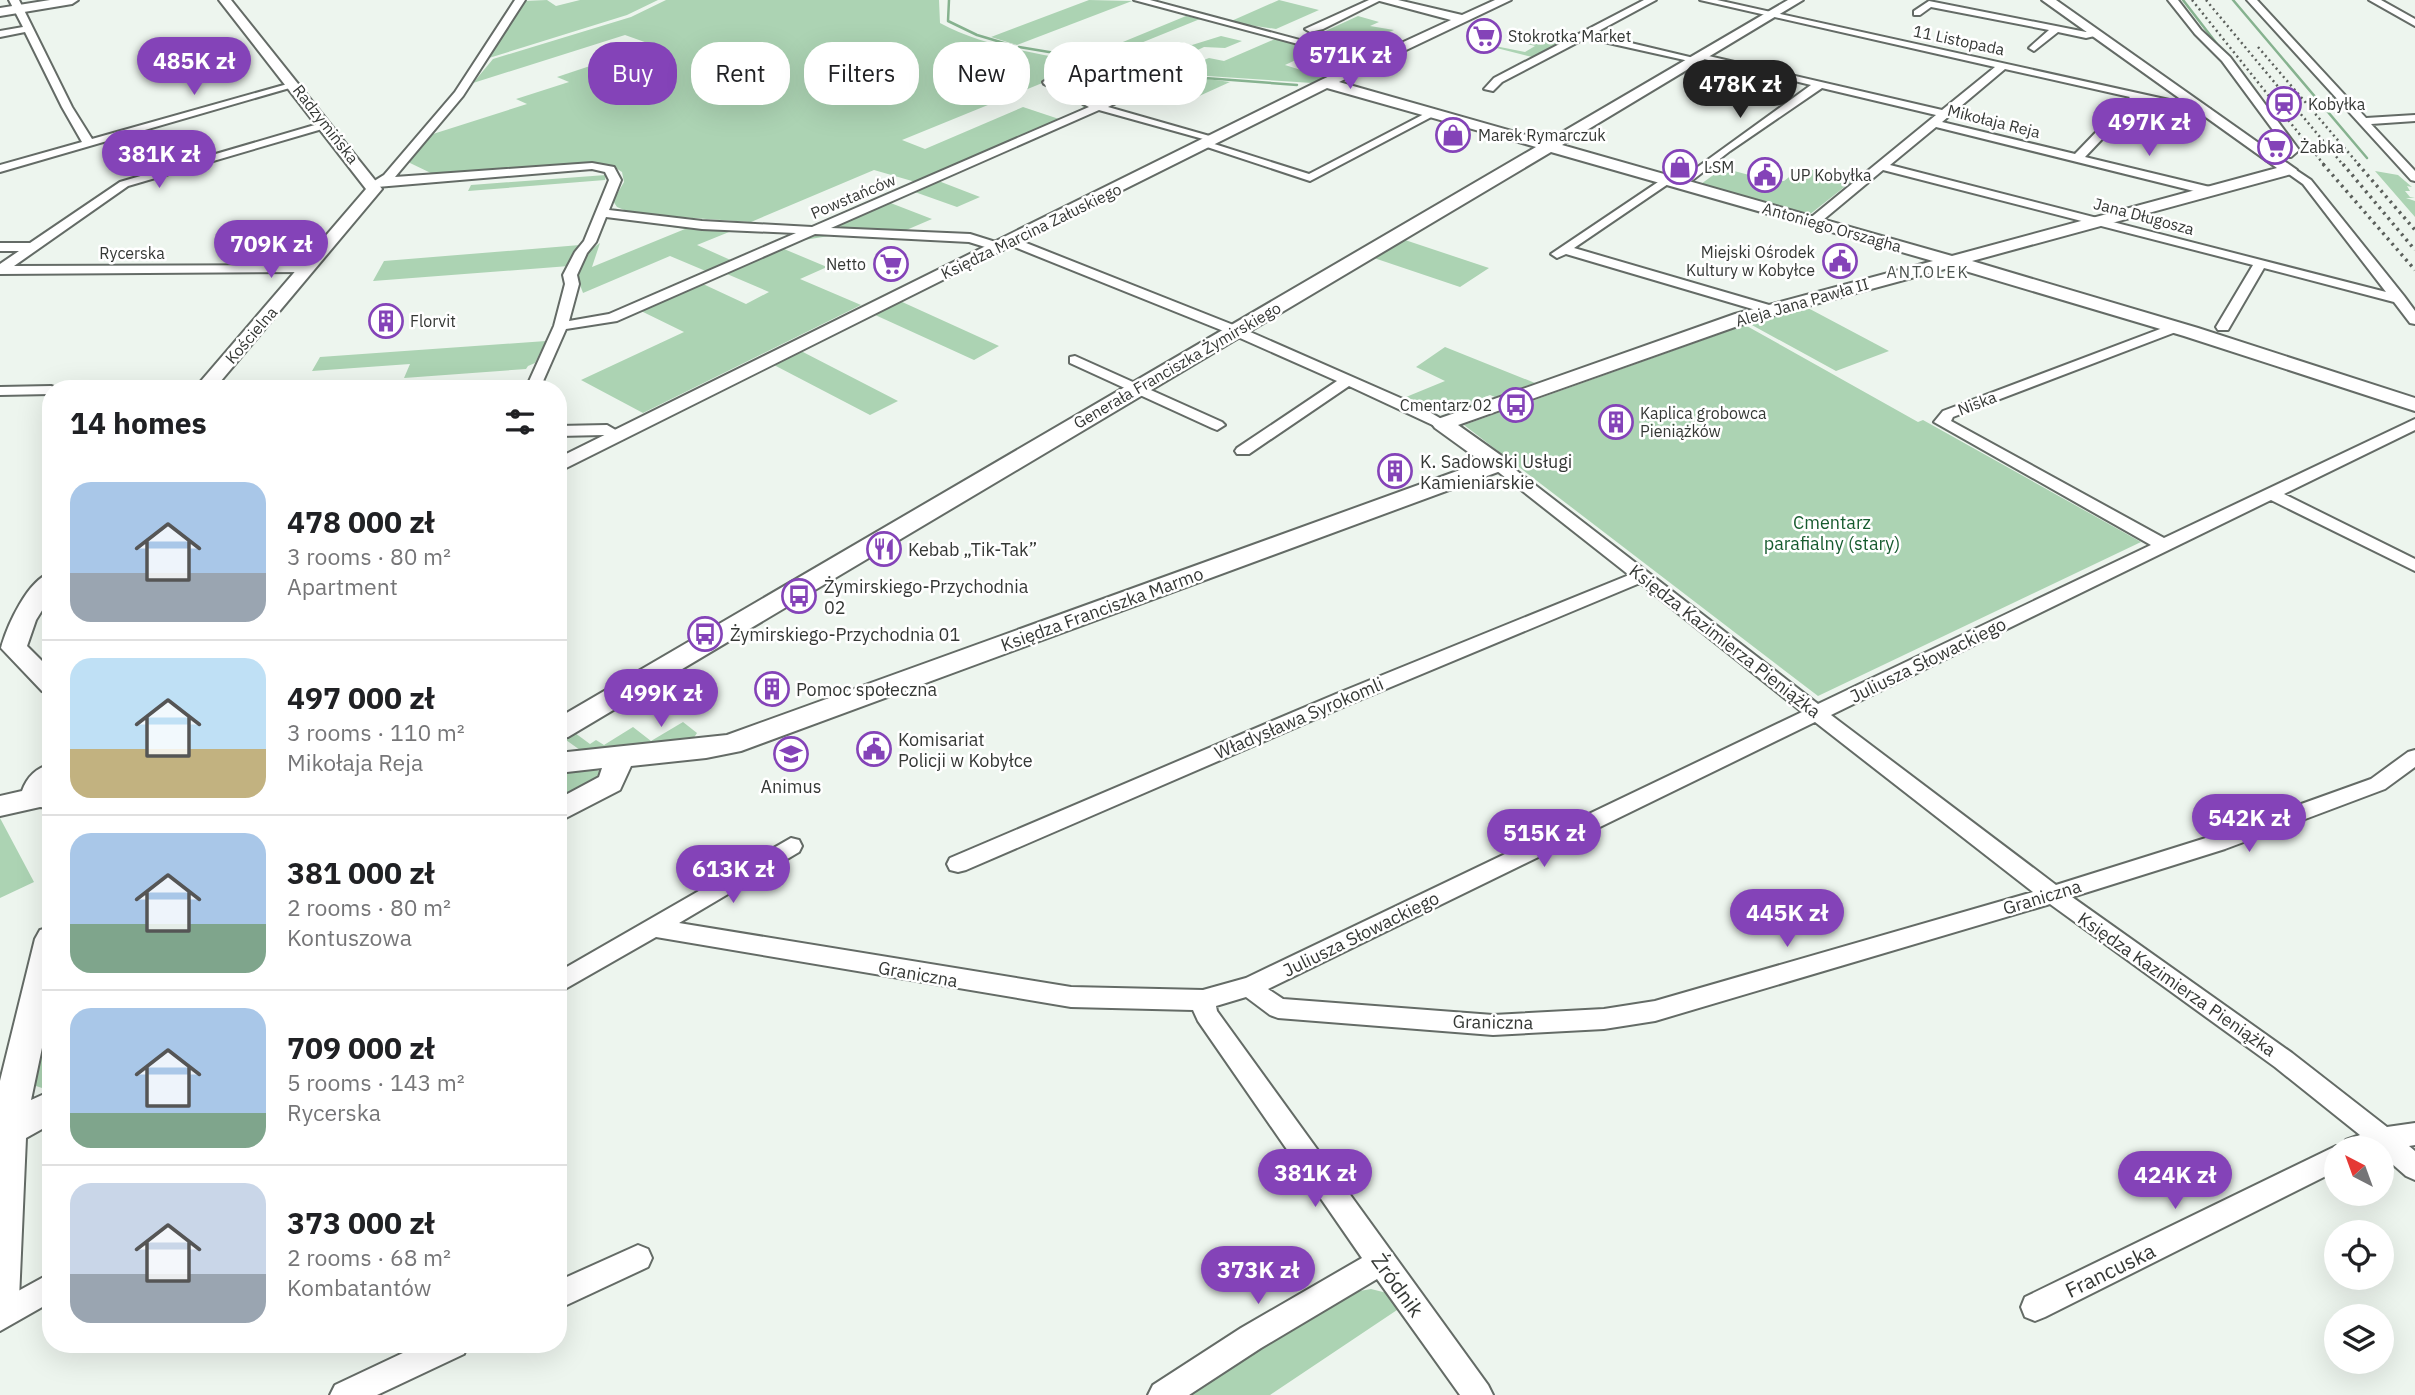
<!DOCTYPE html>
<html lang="en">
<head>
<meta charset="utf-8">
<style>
	:root { --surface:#fff; --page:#f6f6f6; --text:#202124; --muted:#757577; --line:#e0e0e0; --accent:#8443b8 }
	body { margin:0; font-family:"IBM Plex Sans",sans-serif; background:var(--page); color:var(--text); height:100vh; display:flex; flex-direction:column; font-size:26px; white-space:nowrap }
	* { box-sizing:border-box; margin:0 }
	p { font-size:23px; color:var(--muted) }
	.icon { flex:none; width:38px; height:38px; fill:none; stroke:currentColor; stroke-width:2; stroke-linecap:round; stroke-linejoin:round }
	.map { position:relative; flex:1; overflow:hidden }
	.panel { position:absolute; left:42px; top:380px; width:525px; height:973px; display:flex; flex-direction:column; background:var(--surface); border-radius:28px; box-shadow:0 7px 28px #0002 }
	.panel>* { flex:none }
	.top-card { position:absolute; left:588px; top:42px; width:665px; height:63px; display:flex; gap:14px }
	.needle { width:46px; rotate:319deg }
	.tools { position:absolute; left:2324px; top:1136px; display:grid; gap:14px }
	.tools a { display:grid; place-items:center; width:70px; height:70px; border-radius:50%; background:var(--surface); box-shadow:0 7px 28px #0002; font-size:35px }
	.price { position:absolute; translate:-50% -60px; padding:0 16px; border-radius:24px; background:var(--accent); color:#fff; font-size:23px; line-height:46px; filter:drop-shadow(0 2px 4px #0008) }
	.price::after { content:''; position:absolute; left:50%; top:42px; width:21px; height:16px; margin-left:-10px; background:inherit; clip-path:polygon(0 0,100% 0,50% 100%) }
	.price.selected { background:#222; color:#fff }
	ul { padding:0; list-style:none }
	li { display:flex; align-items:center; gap:21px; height:175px; padding:0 28px }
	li+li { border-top:2px solid var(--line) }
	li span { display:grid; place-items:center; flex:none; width:196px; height:140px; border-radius:21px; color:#555 }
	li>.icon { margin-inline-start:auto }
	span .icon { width:84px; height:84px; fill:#fffc; stroke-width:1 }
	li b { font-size:30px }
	h2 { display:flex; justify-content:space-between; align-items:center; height:84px; padding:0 28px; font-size:30px }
	.chip { padding:0 24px; border-radius:28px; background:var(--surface); box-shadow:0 7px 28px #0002; font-size:24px; line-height:63px }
	.chip.selected { background:var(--accent); color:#fff }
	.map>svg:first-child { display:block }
</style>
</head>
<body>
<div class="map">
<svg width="2415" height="1395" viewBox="0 0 2415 1395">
	<rect width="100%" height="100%" fill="#edf5ee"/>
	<!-- green -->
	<path fill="#acd3b3" d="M547 0 556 6 580 0H658L627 15 489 58 524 1Z
		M666 0H939L940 23C980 45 1026 51 1069 60L1079 68 902 140 925 149 1023 107 1059 119 1083 108 1082 105 1071 100 1087 104 1088 108 919 183 874 170 751 222 634 214 617 207 613 201 624 182 622 172 611 165 597 163 435 175 410 163 409 161 433 134 527 104 516 99 569 82 557 77 653 45 625 35 473 83 493 59 631 17Z
		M1089 0 1132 1 1017 45 991 37Z
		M1279 0 1319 10 1276 29 1229 22Z
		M1186 16 1200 19 1099 60 1084 58Z
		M1358 16 1379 22 1370 26 1394 30 1347 51 1306 40Z
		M1560 30 1577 34 1532 57 1465 40 1525 52 1535 46 1512 40 1522 33 1551 39 1562 33 1558 31Z
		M1221 36 1242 41 1225 48 1204 47 1185 56 1201 61 1209 58 1224 61 1275 39 1317 50 1285 65 1304 71 1338 56 1357 61 1312 83 1207 76 1164 70 1176 64 1168 60 1154 69 1127 64 1180 42 1192 45Z
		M1171 74 1230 82 1186 102 1146 92 1153 89 1144 86Z
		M1802 167 1852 181 1809 215 1701 184 1723 168 1764 179 1784 181Z
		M2375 171 2398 175 2412 187 2407 186 2410 191H2405L2410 197 2415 198H2406L2415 201V217Z
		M606 175 605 180 468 191 471 185Z
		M936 180 980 197 957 207 912 191Z
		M888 202 932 219 904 231 840 227 841 223Z
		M669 225 734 230 697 245 735 262 708 272 670 256 583 293 576 274 586 253 600 243 592 267 685 229 666 226Z
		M815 235 829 236 804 240 784 249 827 267 800 279 861 305 643 413 581 380 684 332 639 310 703 284 746 304 769 292 727 274Z
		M1405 240 1489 268 1460 287 1374 258Z
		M580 245 573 253 569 266 373 281 384 261Z
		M900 301 999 346 974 360 873 314Z
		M1808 308 1889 351 1836 371 1750 324Z
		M1745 325 1918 422 1923 420 2141 542 1818 696 1464 425Z
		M546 341 535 363 528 366 526 369 404 378 410 364 312 371 320 357Z
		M1445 347 1535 383 1495 397 1490 395 1477 400 1480 402 1448 414 1406 397 1445 381 1416 367Z
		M801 351 898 401 870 415 774 365Z
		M683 722 697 733 693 739 580 750 566 740 575 733 590 744 596 740 604 745 633 727 651 741Z
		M597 770 601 772V777L558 799V773Z
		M0 818 34 882 0 898Z
		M51 1002V1080L46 1082 45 1089 36 1086 35 1075Z
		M1371 1289 1387 1293 1403 1306 1270 1395H1183L1348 1293Z"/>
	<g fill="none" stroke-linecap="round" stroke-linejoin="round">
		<!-- stream -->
		<path stroke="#86b28f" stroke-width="2.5" d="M949 0 948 21 977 35 1014 46
			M2183 0 2217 44
			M2233 0 2367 158
			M1019 47 1205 78 1297 85"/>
		<!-- street casing -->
		<g stroke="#646b66" stroke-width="4">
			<path id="street" d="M9 0H19L72 107 92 139 291 83 300 85 0 172V165L82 142 62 107 25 32 0 37V31L23 27Z
				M515 0H525L463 96 395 177 592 163 614 167 621 180 609 210 702 221 812 227 1089 107 1044 84 1043 82 1048 79 1098 103 1128 90 1116 83 1125 81 1142 90 1108 107 1220 139 1214 142 1099 110 831 228 970 234 1002 244V250L998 251 969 242 815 234 617 321 566 329 540 388H526L554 326 565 284 563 275 575 252 584 241 609 180 605 172 592 169 377 187 371 183 384 175 455 92ZM606 217 702 229 796 233 609 314 569 321 579 284 577 275 587 253 596 242Z
				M1134 0H1150L1378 61 1369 63Z
				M1369 0H1381L1323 29 1310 32 1305 29Z
				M1644 0H1656L1593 34 1698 59V63L1586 38 1502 82 1493 91 1484 89 1494 78Z
				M1700 0H1717L2210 109 2211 111 2206 114 2140 99 2085 157 2214 188 2216 191 2210 195 1936 127 1890 165 2386 292 2303 184 2283 170 2293 168 2311 180 2404 296 2415 311V324L2410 323 2394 302 2264 268 2228 330H2218L2216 327 2253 265 1883 170 1817 225H1809V219L1936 115 1822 88 1730 151 1685 186H1677V182L1811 85 1700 58V54L1942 110 1995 67ZM2005 69 2130 97 2075 154 1942 122Z
				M2168 0H2178L2201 30 2230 57 2299 150 2291 157 2261 156V152L2287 149 2222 61 2195 34Z
				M2247 0H2257L2366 118 2415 115V121L2371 124 2415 171V181L2411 180Z
				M2369 0H2381L2415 19V26Z
				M1929 1 2086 32 2098 31 2103 34 2086 38 2058 32 2034 51 2029 48 2031 46 2049 30 1931 7 1920 15H1914V11Z
				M1428 112 1437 114 1310 181 1198 144 1208 142 1309 174Z
				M325 122 329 123V127L128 186 14 266 306 265 311 266V272L0 274V264L19 251H0V243H30L120 182Z
				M1667 176 1673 180 1671 182 1574 248 1776 307V313H1766L1566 254 1557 258 1551 254Z
				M1011 237 1241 328 1421 407 1450 424 1442 429 1437 427 1349 386 1249 454H1237L1235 451 1237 448 1337 381 1231 334 1007 244V238Z
				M2176 323 2181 324V330L1953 417 1951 421 2164 538 2415 419V430L2284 494 2415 559V571L2271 500 1831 715 2056 885 2209 837 2371 779 2408 752 2415 750V767L2385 789 2225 849 2072 897 2292 1053 2387 1127 2415 1123V1145L2409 1146 2415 1151V1180L2406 1176 2382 1155V1148H2342L2346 1140 2360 1135 2275 1067 2050 904 1655 1021 1604 1029 1493 1035 1278 1018 1270 1015 1246 997 1216 1006 1217 1011 1488 1385 1493 1395H1460L1377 1279 1261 1348 1189 1395H1148L1153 1385 1241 1328 1362 1258 1198 1021 1193 1010 1071 1007 656 937 558 993V972L791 838 799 840 802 846 799 852 679 923 1071 987 1203 990 1246 978 1802 712 1640 583 1350 704 966 870 958 872 950 870 947 864 950 858 1336 694 1629 575 1492 467 1490 464 1498 459 1504 461 1818 704 2151 545 1934 422 1943 411ZM1815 722 2033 892 1655 1001 1604 1009 1493 1015 1283 999 1268 989Z
				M1075 356 1222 422 1225 425 1217 430 1212 428 1070 363V357Z
				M51 386 57 388H51V394L0 395V387Z
				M607 425 626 436 623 439 618 441 604 435 558 436V426Z
				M2336 1146 2341 1148H2336V1171L2045 1317 2035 1321 2025 1317 2021 1307 2025 1297Z
				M638 1245 648 1249 652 1258 648 1267 558 1309V1281Z
				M51 1273V1302L0 1331V1301Z
				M422 1344H468L464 1354 377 1395H330L335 1385Z"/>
		</g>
		<!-- secondary casing -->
		<g stroke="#646b66" stroke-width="4">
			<path id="secondary" d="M50 0H78L72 4 0 16V8Z
				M219 0H231L382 189 215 388H195L366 189Z
				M1376 0H1398L1462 15 1495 0H1511L1339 82 1547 141 1788 0H1803L1562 145 1952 256 2277 168 2042 0H2056L2297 170 2295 173 1972 261 2198 328 2415 398V411L2184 336 1952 267 1749 322 1458 425 1506 459 1509 464 1506 469 741 751 706 758 631 766 620 790 558 822V799L599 777 602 768 558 773V753L727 735 1482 462 1435 428 1432 424 1435 420 1735 314 1933 261 1551 152 568 737 558 739V718L1536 147 1327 88 558 472V458L1321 80 1451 20Z
				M51 573V596L36 620 27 646 51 670V694L42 691 1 648C7 626 28 579 51 573Z
				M51 764V808L40 807 0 816V796L22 791C27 777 36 768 51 764Z
				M51 927V1005L31 1100 51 1091V1124L26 1138 19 1299 14 1312 0 1318V1081L35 939 40 930Z"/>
		</g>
		<!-- street -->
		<use href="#street" fill="#fff" fill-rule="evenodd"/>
		<!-- secondary -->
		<use href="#secondary" fill="#fff" fill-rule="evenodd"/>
		<!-- rail-far1 -->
		<path stroke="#5b5f5b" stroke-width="2.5" stroke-dasharray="2 3.5" stroke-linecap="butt" d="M2192 0 2325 166
			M2206 0 2344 166
			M2258 47 2360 166"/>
		<!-- rail -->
		<path stroke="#5b5f5b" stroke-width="3.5" stroke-dasharray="2.5 4.5" stroke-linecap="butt" d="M2323 164 2415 270
			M2343 164 2415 250
			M2358 164 2415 230"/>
	</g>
	<!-- icons -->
	<defs>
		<g id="supermarket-ring" transform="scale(1.75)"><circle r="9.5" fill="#fff" stroke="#8443b8" stroke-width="1.5"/><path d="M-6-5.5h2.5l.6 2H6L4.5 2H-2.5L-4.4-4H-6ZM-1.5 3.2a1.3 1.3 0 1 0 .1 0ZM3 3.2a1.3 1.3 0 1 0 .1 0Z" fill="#8443b8"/></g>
		<g id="station-ring" transform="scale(1.75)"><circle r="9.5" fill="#fff" stroke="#8443b8" stroke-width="1.5"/><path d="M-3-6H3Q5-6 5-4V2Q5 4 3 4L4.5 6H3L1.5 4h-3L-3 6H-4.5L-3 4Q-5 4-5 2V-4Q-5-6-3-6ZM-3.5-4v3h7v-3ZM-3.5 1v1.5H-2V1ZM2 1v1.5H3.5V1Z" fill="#8443b8"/></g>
		<g id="shop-ring" transform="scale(1.75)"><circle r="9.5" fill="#fff" stroke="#8443b8" stroke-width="1.5"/><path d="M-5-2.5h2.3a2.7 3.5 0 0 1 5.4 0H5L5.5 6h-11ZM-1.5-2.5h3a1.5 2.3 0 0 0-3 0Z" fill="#8443b8"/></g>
		<g id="civic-ring" transform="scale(1.75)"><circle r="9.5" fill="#fff" stroke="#8443b8" stroke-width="1.5"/><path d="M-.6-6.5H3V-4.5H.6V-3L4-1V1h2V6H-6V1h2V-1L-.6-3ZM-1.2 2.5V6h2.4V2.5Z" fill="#8443b8"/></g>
		<g id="building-ring" transform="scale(1.75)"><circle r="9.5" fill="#fff" stroke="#8443b8" stroke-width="1.5"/><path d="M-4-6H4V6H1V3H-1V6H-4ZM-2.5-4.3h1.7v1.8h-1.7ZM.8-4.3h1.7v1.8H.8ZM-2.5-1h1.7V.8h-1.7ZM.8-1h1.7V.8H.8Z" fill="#8443b8"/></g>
		<g id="bus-ring" transform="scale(1.75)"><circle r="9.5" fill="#fff" stroke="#8443b8" stroke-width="1.5"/><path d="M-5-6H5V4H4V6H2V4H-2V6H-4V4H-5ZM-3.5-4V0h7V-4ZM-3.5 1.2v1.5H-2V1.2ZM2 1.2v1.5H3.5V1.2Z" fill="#8443b8"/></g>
		<g id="restaurant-ring" transform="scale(1.75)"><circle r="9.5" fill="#fff" stroke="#8443b8" stroke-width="1.5"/><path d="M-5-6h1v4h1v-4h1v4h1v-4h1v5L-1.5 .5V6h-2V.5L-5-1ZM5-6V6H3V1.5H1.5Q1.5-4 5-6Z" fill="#8443b8"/></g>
		<g id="school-ring" transform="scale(1.75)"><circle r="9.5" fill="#fff" stroke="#8443b8" stroke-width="1.5"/><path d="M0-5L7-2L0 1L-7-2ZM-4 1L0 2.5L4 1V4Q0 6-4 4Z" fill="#8443b8"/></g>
	</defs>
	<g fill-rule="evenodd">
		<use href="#supermarket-ring" x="1484" y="36"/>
		<use href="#station-ring" x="2284" y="104"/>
		<use href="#shop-ring" x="1453" y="135"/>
		<use href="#supermarket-ring" x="2275" y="147"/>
		<use href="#shop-ring" x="1680" y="167"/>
		<use href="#civic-ring" x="1765" y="175"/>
		<use href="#civic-ring" x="1840" y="261"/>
		<use href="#supermarket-ring" x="891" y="264"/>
		<use href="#building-ring" x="386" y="321"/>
		<use href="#bus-ring" x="1516" y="405"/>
		<use href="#building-ring" x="1616" y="422"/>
		<use href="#building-ring" x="1395" y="471"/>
		<use href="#restaurant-ring" x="884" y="549"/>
		<use href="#bus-ring" x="799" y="596"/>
		<use href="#bus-ring" x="705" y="634"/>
		<use href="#building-ring" x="772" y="689"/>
		<use href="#civic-ring" x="874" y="749"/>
		<use href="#school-ring" x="791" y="754"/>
	</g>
	<g text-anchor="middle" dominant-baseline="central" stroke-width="5" stroke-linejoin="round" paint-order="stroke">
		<!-- far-poi labels -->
		<g font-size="16" fill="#353835" stroke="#fff" text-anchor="start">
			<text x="1508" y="36">Stokrotka Market</text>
			<text x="2308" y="104">Kobyłka</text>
			<text x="1478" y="135">Marek Rymarczuk</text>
			<text x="2300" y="147">Żabka</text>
			<text x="1704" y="167">LSM</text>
			<text x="1790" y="175">UP Kobyłka</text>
			<text x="1815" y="252" text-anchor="end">Miejski Ośrodek<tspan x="1815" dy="18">Kultury w Kobyłce</tspan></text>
			<text x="866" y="264" text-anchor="end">Netto</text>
			<text x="410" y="321">Florvit</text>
			<text x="1492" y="405" text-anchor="end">Cmentarz 02</text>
			<text x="1640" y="413">Kaplica grobowca<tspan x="1640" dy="18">Pieniążków</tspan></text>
		</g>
		<!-- far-street labels -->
		<g font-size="16" fill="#353835" stroke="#fff">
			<text transform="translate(1959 40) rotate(12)">11 Listopada</text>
			<text transform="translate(1994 121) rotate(14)">Mikołaja Reja</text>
			<text transform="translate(326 124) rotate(52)">Radzymińska</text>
			<text transform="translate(853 196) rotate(-23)">Powstańców</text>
			<text transform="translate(2144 216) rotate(15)">Jana Długosza</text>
			<text transform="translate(1832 227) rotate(16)">Antoniego Orszagha</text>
			<text transform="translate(1031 231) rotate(-26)">Księdza Marcina Załuskiego</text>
			<text x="132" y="253">Rycerska</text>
			<text transform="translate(1802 302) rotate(-16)">Aleja Jana Pawła II</text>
			<text transform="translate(251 335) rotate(-49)">Kościelna</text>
			<text transform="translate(1177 365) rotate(-30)">Generała Franciszka Żymirskiego</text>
			<text transform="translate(1977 403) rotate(-21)">Niska</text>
		</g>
		<!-- far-neighbourhood labels -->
		<g font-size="16" letter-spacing="2" fill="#4c534e" stroke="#fff">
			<text x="1928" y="272">ANTOLEK</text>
		</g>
		<!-- poi labels -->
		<g font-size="18" fill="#353835" stroke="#fff" text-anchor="start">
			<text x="1420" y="461">K. Sadowski Usługi<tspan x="1420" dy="21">Kamieniarskie</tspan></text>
			<text x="908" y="549">Kebab „Tik-Tak”</text>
			<text x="824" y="586">Żymirskiego-Przychodnia<tspan x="824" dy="21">02</tspan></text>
			<text x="730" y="634">Żymirskiego-Przychodnia 01</text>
			<text x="796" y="689">Pomoc społeczna</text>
			<text x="898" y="739">Komisariat<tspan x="898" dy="21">Policji w Kobyłce</tspan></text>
			<text x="791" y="786" text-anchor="middle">Animus</text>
		</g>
		<!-- park labels -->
		<g font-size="18" fill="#165b2e" stroke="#fff">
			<text x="1832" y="522">Cmentarz<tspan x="1832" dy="21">parafialny (stary)</tspan></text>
		</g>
		<!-- street labels -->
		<g font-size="18" fill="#353835" stroke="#fff">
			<text transform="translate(1102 609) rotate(-20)">Księdza Franciszka Marmo</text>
			<text transform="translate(1725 641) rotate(38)">Księdza Kazimierza Pieniążka</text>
			<text transform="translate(1928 660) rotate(-26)">Juliusza Słowackiego</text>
			<text transform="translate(1299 718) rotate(-23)">Władysława Syrokomli</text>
			<text transform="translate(2042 897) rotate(-17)">Graniczna</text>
			<text transform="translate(1361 934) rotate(-26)">Juliusza Słowackiego</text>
			<text transform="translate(918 974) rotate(10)">Graniczna</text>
			<text transform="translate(2177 984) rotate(35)">Księdza Kazimierza Pieniążka</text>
			<text transform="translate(1493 1022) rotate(1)">Graniczna</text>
		</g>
		<!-- near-street labels -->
		<g font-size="21" fill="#353835" stroke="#fff">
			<text transform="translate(2110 1270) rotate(-26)">Francuska</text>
			<text transform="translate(1398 1285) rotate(54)">Źródnik</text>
		</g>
	</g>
</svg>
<div class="tools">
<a><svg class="needle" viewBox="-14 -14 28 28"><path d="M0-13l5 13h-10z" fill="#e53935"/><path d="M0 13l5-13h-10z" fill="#757577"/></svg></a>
<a><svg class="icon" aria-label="locate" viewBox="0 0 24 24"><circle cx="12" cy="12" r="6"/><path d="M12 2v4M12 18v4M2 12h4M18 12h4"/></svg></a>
<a><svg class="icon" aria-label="layers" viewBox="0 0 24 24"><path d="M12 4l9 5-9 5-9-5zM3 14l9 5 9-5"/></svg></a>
</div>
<b class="price" style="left:1350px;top:91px">571K zł</b>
<b class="price" style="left:194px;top:97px">485K zł</b>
<b class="price selected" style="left:1740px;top:120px">478K zł</b>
<b class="price" style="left:2149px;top:158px">497K zł</b>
<b class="price" style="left:159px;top:190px">381K zł</b>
<b class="price" style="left:271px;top:280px">709K zł</b>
<b class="price" style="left:661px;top:729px">499K zł</b>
<b class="price" style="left:2249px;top:854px">542K zł</b>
<b class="price" style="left:1544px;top:869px">515K zł</b>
<b class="price" style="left:733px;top:905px">613K zł</b>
<b class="price" style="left:1787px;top:949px">445K zł</b>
<b class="price" style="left:1315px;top:1209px">381K zł</b>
<b class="price" style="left:2175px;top:1211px">424K zł</b>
<b class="price" style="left:1258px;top:1306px">373K zł</b>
<div class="top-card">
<a class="chip selected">Buy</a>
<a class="chip">Rent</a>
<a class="chip">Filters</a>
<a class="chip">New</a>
<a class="chip">Apartment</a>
</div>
<section class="panel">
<h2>14 homes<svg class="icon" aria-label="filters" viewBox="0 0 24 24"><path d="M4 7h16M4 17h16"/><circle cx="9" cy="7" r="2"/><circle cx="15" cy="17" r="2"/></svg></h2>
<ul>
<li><span style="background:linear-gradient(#a9c7e8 65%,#9aa5b1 0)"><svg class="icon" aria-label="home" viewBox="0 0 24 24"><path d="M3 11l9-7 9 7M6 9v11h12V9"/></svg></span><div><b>478 000 zł</b><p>3 rooms · 80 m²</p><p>Apartment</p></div></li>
<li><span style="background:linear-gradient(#bfe0f5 65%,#c2b280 0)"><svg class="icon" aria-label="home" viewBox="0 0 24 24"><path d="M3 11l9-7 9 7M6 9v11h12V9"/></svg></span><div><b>497 000 zł</b><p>3 rooms · 110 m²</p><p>Mikołaja Reja</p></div></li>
<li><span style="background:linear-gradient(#a9c7e8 65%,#7fa58c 0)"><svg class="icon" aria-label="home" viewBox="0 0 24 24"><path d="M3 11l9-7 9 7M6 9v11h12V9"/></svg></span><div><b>381 000 zł</b><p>2 rooms · 80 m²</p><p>Kontuszowa</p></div></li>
<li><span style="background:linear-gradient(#a9c7e8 75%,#7fa58c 0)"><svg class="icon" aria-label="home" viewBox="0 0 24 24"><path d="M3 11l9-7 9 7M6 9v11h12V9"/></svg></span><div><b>709 000 zł</b><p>5 rooms · 143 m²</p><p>Rycerska</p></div></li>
<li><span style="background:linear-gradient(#c9d6e8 65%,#9aa5b1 0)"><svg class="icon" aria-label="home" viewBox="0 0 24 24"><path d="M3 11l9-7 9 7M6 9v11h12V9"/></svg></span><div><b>373 000 zł</b><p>2 rooms · 68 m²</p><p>Kombatantów</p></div></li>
</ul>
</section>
</div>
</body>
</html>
